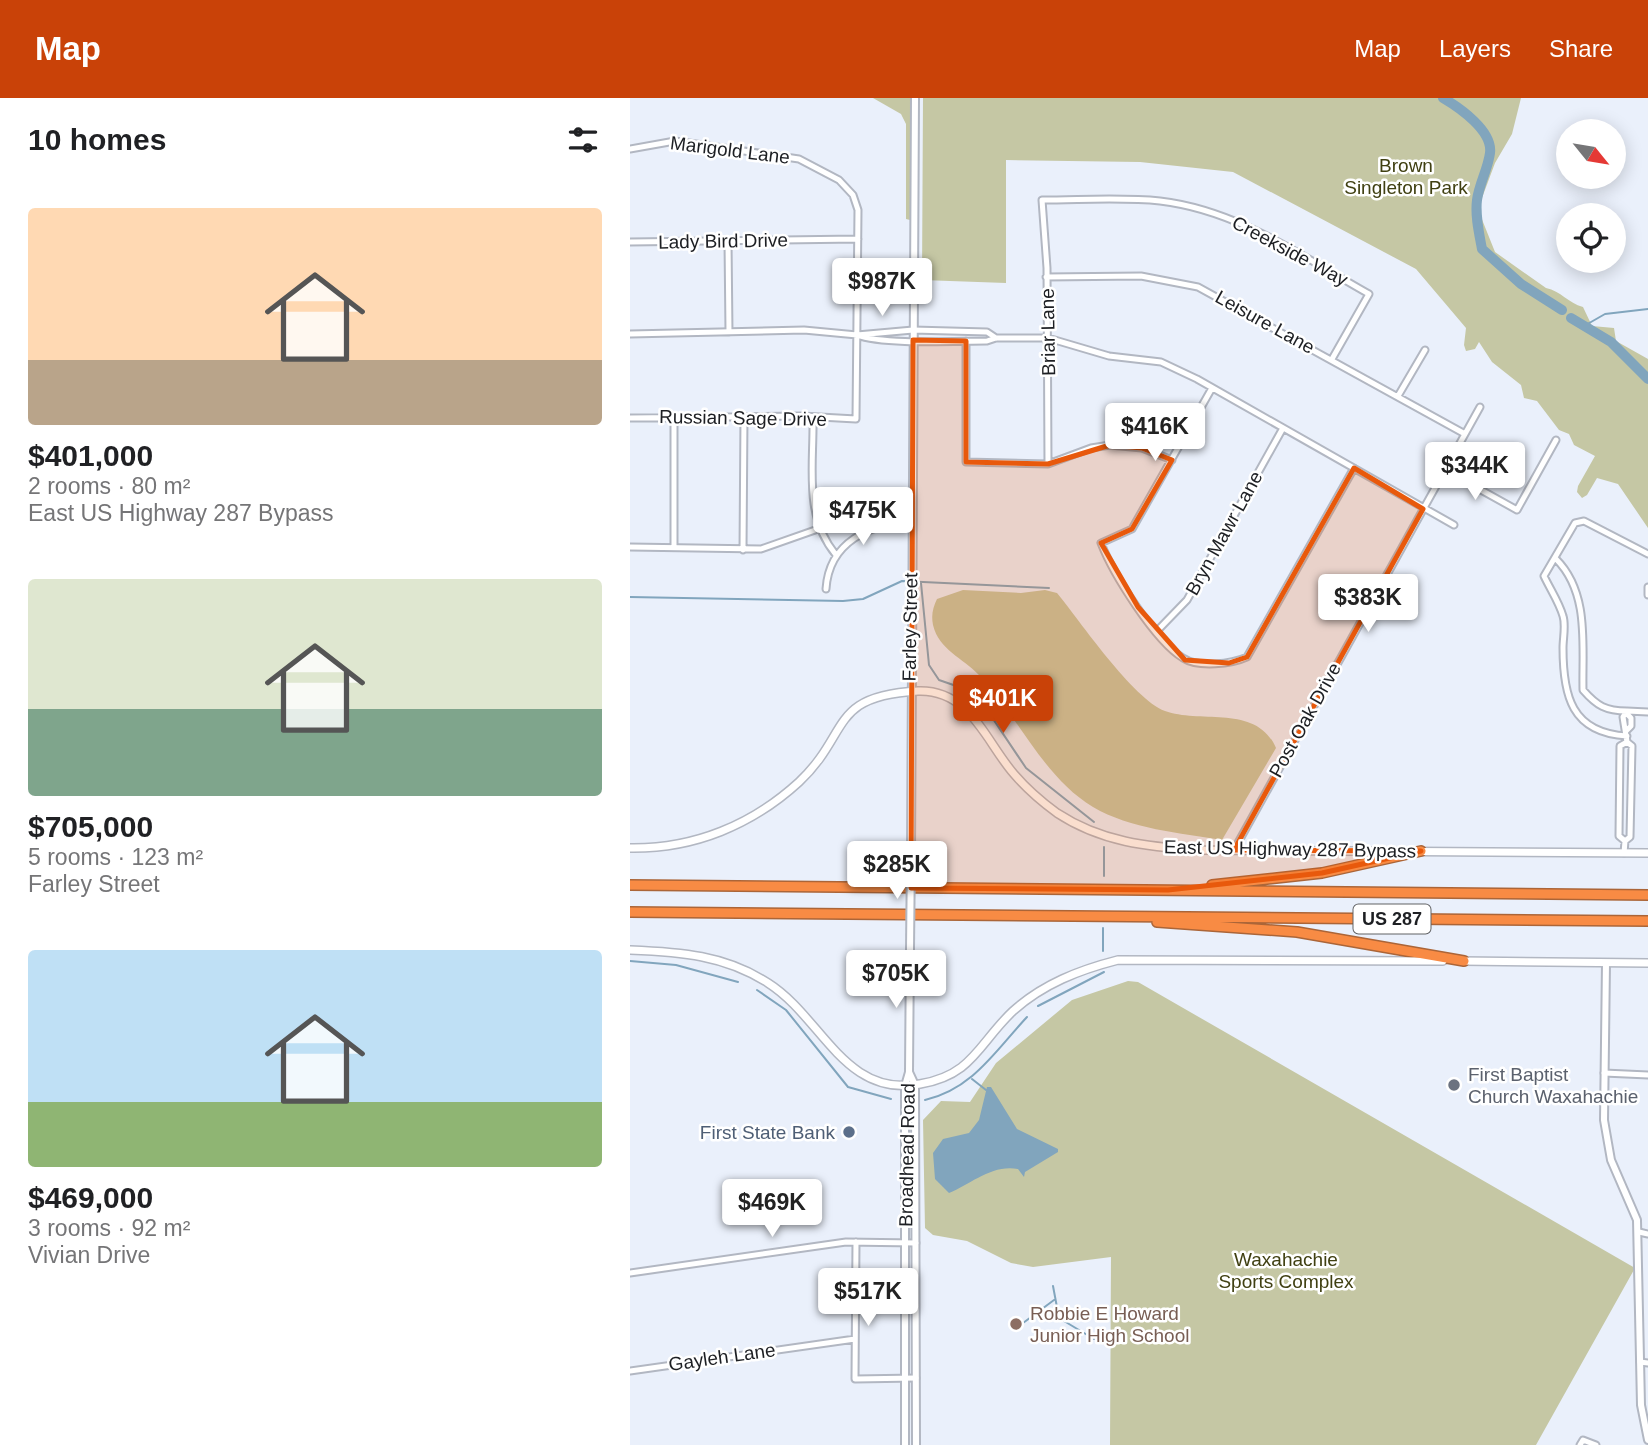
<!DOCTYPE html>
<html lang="en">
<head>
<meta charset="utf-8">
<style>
	:root { --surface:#fff; --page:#f2f2f2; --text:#202124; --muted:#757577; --accent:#c94208 }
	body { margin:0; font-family:Arial,sans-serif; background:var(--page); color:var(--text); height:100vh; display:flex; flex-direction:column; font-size:26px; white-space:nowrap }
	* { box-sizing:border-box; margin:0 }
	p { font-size:23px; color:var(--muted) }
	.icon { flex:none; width:38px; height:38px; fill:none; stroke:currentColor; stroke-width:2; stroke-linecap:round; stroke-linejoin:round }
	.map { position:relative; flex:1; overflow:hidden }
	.side { display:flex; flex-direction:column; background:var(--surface); width:630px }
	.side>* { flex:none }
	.needle { width:46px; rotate:120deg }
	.controls { position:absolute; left:926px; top:21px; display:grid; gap:14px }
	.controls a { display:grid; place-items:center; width:70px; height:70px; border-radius:50%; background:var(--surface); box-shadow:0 4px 18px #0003; font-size:35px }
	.price { position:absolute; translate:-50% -60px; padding:0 16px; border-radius:7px; background:#fff; color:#222; font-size:23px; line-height:46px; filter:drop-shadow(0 2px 4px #0008) }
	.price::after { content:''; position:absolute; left:50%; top:42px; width:21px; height:16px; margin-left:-10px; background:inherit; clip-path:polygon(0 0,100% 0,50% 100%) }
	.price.selected { background:var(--accent); color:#fff }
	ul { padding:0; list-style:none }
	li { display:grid; align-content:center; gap:14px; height:371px; padding:0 28px }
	li span { display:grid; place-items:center; height:217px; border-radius:7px; color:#555 }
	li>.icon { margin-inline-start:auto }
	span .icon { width:126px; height:126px; fill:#fffc; stroke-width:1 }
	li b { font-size:30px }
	h2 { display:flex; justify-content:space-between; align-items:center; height:84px; padding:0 28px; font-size:30px }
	header { display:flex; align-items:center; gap:42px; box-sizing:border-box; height:98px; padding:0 35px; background:var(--accent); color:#fff }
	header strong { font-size:33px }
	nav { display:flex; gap:38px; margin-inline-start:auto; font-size:24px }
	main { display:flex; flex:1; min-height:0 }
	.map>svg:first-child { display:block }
</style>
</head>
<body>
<header>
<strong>Map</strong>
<nav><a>Map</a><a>Layers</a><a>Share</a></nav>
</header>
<main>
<section class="side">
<h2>10 homes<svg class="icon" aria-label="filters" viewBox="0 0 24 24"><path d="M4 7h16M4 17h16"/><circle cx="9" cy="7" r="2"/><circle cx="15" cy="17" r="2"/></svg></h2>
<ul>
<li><span style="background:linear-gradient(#ffd9b3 70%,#b9a48a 0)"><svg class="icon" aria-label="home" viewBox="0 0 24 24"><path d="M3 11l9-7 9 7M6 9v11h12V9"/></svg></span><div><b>$401,000</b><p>2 rooms · 80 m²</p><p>East US Highway 287 Bypass</p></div></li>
<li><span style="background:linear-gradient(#dfe7d0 60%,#7fa58c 0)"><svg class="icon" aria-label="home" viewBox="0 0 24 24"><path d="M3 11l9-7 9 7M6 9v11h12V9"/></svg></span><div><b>$705,000</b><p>5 rooms · 123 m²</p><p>Farley Street</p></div></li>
<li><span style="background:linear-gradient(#bfe0f5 70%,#8fb573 0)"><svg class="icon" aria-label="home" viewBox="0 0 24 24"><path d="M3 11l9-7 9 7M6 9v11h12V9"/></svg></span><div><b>$469,000</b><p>3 rooms · 92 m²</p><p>Vivian Drive</p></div></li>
</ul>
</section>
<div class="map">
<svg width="1018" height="1347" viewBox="0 0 1018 1347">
	<rect width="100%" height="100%" fill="#eaf0fb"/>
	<!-- green -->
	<path fill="#c5c7a4" d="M243 0H283L280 122 276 121V26L271 16Z
		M293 0H891L882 36 865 65 843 124 851 154 854 155 846 121 851 119 865 154 916 190C931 193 938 205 953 209L962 228 984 230 986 243 1018 261V430L988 386 967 380 957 397 952 400 947 394 948 388 965 358 944 347 939 336 929 332 907 303 894 300 891 287 862 264 849 244 845 251 836 253 834 247 836 230 786 171 603 74 510 64 376 62V185L292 182Z
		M333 492 391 495 415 492 427 495C450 523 503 601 535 613 571 626 627 606 646 650L592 742C551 735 500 731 463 709 413 679 388 618 349 577 333 560 309 552 303 527 301 517 303 509 307 501Z
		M498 883 508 884 1005 1170 906 1347H480L481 1159 403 1169 381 1165 337 1143 303 1137 295 1130 293 1022 311 1003 340 1004 366 965 442 902Z"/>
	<!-- water -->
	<path fill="#81a5bd" d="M357 989H361L387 1031 428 1051V1054L395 1074 394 1079 388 1071C362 1066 341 1086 319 1095L305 1081 303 1055 313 1041 339 1035 349 1022Z"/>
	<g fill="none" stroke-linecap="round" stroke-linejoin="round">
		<!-- stream -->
		<path stroke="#81a5bd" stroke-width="2" d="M954 228 975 216 1018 211
			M291 485 299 567 309 582 335 591 351 603 396 670 464 724
			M0 499 213 503 233 501 272 483 419 490
			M474 749V778
			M473 853V830
			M0 863 46 867 108 884
			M127 892 156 912 218 989 261 1001
			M408 908 474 874
			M342 981 356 992
			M295 1002C343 991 366 952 397 919
			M423 1188 429 1220 464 1241
			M389 1228 424 1202"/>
		<!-- river -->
		<path stroke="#81a5bd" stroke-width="10" d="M813 0C830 10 863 33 860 55 858 71 849 86 847 102 845 118 849 135 852 151L891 186 932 212
			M941 220 981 244 1018 281"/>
		<!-- minor casing -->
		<g stroke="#b2b7c2" stroke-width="9">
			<path id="minor" d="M0 51 45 43 169 61 209 82 223 97 228 112 226 321 172 318 0 320
				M98 143 99 234
				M0 144 228 141
				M416 179 511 178 568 189 835 336
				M0 236 174 232 227 237 283 232 357 234 366 240
				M227 237C253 247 325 243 357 243L366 240H418L479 258 531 264 567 281 824 427
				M336 243V364L418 366 461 350 480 347 512 350 542 362
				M582 290 502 431 471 445C483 476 525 543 553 560 568 570 602 566 617 559L724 370
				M768 298 795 252
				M183 319C184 368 173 417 206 457
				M418 366 417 170 412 102C451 102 492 99 530 103 608 112 673 159 739 196L702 261
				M815 372 887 412 926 342
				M0 449 131 451 188 431
				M44 449V319
				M113 452 114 318
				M926 461C960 495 952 548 953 592 967 608 976 613 997 613
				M1018 489V497
				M196 491C199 444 240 425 281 425
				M527 533 557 502 653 330
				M996 633 1001 628V620L997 616
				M997 638C941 635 933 597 933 550 933 540 936 527 933 518 929 504 920 491 914 478L945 425 954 423 1018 456
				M995 743 989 738 990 648 997 644
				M604 752 850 309
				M994 755 995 743 1000 739 1002 648 997 644 993 619 997 613 1018 614
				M974 975 1018 977
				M1009 1134 1018 1136
				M226 1144 225 1281 286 1280
				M0 1175 216 1144 286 1145
				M1010 1264 1018 1265
				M0 1273 225 1241
				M950 1347 953 1342 966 1347"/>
		</g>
		<!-- tertiary casing -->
		<g stroke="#b2b7c2" stroke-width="10">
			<path id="tertiary" d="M281 757 285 0
				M976 865 974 1022 981 1062 1007 1122 1011 1307 1018 1342
				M279 974 285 987 286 1347
				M275 1347V988L279 974 280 850"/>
		</g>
		<!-- secondary casing -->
		<g stroke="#b2b7c2" stroke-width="10">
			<path id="secondary" d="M0 750C64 751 122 727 169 684 221 635 198 598 288 593 340 591 356 644 384 676 396 690 412 704 427 715 471 744 518 749 569 752L1018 755
				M0 852C50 854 95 857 138 885 192 919 214 1000 290 986 343 977 348 946 383 913 413 886 449 872 488 862L813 863
				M832 863 1018 865"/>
		</g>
		<!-- motorway casing -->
		<g stroke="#ab6538" stroke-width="12">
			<path id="motorway" d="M0 787 1018 797
				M582 787 692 775 791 753
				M0 814 1018 823
				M527 824 667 834 834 863"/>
		</g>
		<!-- minor -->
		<use href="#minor" stroke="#fff" stroke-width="5"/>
		<!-- tertiary -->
		<use href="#tertiary" stroke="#fff" stroke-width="6"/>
		<!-- secondary -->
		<use href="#secondary" stroke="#fff" stroke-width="7"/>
		<!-- motorway -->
		<use href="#motorway" stroke="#f88b44" stroke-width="9"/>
		<!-- tertiary-bridge casing -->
		<g stroke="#b2b7c2" stroke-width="10" stroke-linecap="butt">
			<path id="tertiary-bridge" d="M280 850 281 757"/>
		</g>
		<!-- tertiary-bridge -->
		<use href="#tertiary-bridge" stroke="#fff" stroke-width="6"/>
	</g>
	<!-- marked area -->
	<path fill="#e8590c" fill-opacity="0.2" stroke="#e8590c" stroke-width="5" stroke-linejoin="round" d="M283 242 336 243V364L418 366 480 347 512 350 542 362 502 431 471 445 508 509 555 562 599 565 617 559 724 370 793 411 604 752 791 753 692 775 538 792 281 790Z"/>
	<!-- markers -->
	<circle fill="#6b7280" stroke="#fff" stroke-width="2.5" cx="824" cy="987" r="7"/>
	<circle fill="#5c6f8a" stroke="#fff" stroke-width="2.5" cx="219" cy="1034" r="7"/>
	<circle fill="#8d6e63" stroke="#fff" stroke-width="2.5" cx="386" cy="1226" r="7"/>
	<g text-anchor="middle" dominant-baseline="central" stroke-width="5" stroke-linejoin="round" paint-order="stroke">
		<!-- shield labels -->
		<rect fill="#fff" stroke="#616265" stroke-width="2" x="723.5" y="806.5" width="77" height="29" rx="5"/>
		<g font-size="18" font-weight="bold" fill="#1d1f23">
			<text x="762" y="821">US 287</text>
		</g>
		<!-- street labels -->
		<g font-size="19" fill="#1d1f23" stroke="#fff">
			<text transform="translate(100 52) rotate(7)">Marigold Lane</text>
			<text transform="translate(93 143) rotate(-1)">Lady Bird Drive</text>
			<text transform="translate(660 153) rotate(28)">Creekside Way</text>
			<text transform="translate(635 224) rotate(29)">Leisure Lane</text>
			<text transform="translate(418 234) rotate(-91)">Briar Lane</text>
			<text transform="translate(113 320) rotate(1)">Russian Sage Drive</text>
			<text transform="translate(594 435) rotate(-61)">Bryn Mawr Lane</text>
			<text transform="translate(280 529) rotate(-89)">Farley Street</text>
			<text transform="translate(675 622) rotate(-61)">Post Oak Drive</text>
			<text transform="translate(660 751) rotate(1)">East US Highway 287 Bypass</text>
			<text transform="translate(277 1057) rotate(-89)">Broadhead Road</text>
			<text transform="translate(92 1259) rotate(-8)">Gayleh Lane</text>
		</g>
		<!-- park labels -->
		<g font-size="19" fill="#404012" stroke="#fff">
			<text x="776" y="67">Brown<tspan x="776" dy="22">Singleton Park</tspan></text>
			<text x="656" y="1161">Waxahachie<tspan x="656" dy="22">Sports Complex</tspan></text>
		</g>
		<!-- worship labels -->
		<g font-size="19" fill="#5b616d" stroke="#fff" text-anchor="start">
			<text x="838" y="976">First Baptist<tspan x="838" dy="22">Church Waxahachie</tspan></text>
		</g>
		<!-- service labels -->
		<g font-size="19" fill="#4e5e75" stroke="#fff" text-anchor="end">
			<text x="205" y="1034">First State Bank</text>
		</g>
		<!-- education labels -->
		<g font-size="19" fill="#785e54" stroke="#fff" text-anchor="start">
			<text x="400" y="1215">Robbie E Howard<tspan x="400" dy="22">Junior High School</tspan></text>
		</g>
	</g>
</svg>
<div class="controls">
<a><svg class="needle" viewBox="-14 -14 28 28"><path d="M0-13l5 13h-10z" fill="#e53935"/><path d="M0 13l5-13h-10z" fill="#757577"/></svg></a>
<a><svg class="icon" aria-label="locate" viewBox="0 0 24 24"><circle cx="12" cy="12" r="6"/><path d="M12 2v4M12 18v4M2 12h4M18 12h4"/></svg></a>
</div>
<b class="price" style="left:252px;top:220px">$987K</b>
<b class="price" style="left:525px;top:365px">$416K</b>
<b class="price" style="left:845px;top:404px">$344K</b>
<b class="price" style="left:233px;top:449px">$475K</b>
<b class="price" style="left:738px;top:536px">$383K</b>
<b class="price selected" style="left:373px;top:637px">$401K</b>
<b class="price" style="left:267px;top:803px">$285K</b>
<b class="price" style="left:266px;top:912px">$705K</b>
<b class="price" style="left:142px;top:1141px">$469K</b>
<b class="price" style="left:238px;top:1230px">$517K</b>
</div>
</main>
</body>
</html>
